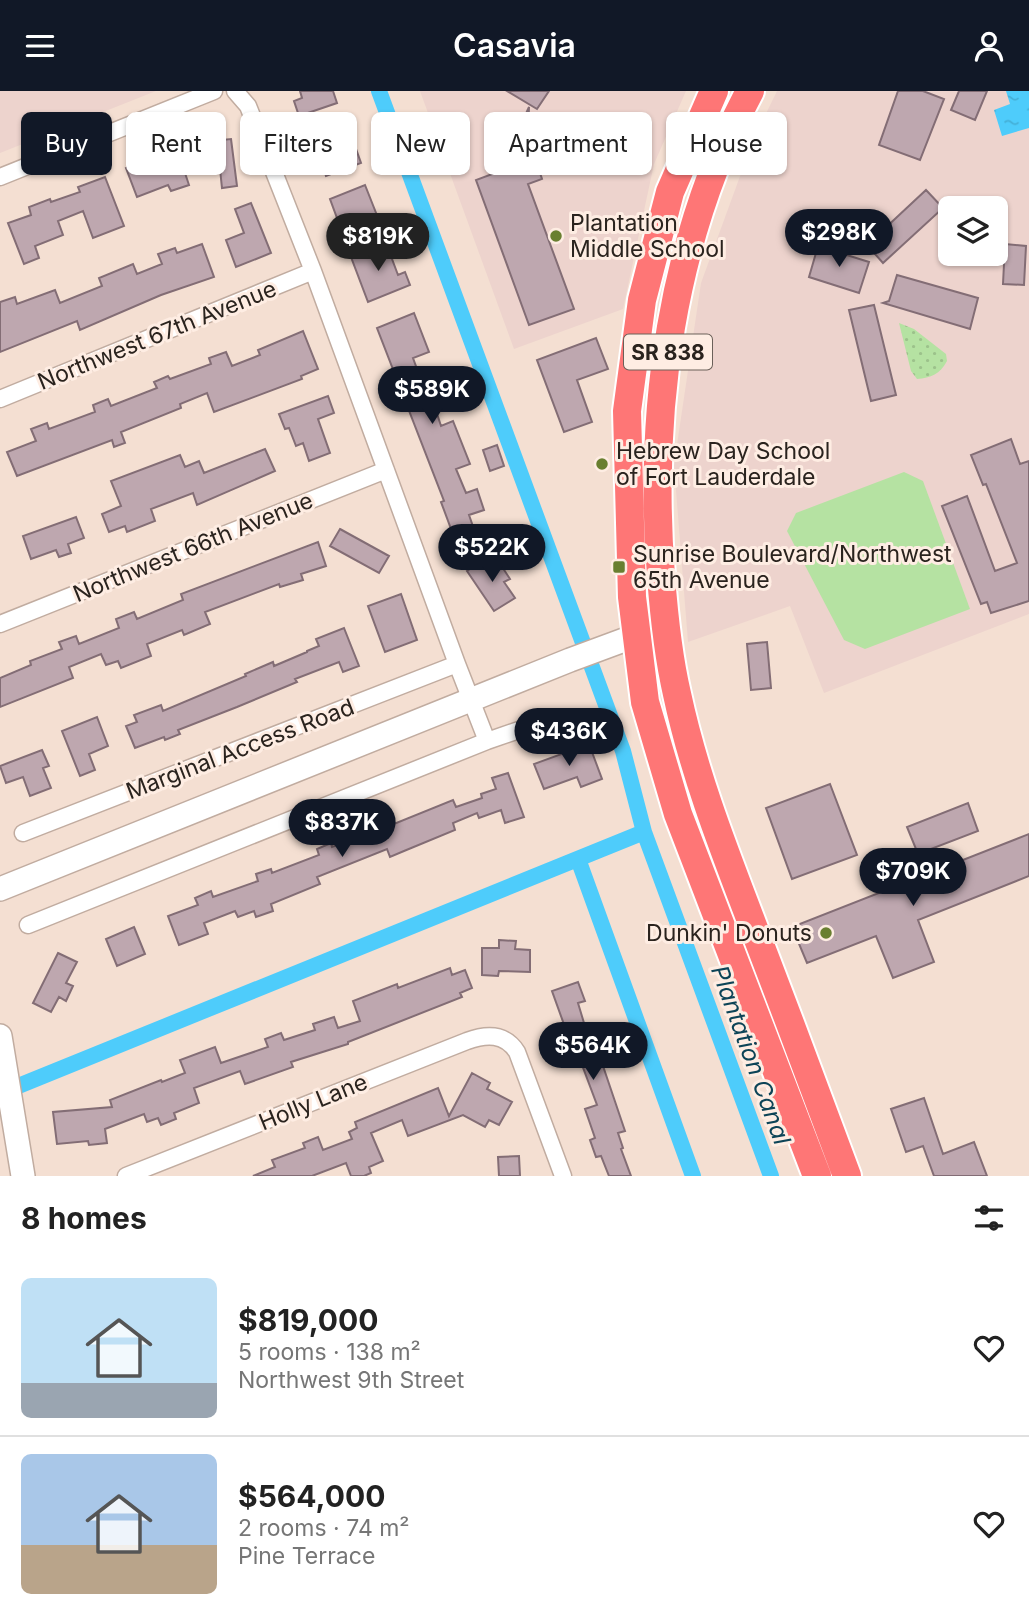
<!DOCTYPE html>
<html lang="en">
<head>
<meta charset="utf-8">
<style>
	:root { --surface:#fff; --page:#f2f2f2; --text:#222; --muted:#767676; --line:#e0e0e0; --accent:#111827 }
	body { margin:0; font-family:Inter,sans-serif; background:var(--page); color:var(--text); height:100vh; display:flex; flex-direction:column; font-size:26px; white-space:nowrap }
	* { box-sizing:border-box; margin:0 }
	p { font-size:23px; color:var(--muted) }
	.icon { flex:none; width:38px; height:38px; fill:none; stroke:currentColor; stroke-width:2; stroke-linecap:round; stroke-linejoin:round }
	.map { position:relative; height:1085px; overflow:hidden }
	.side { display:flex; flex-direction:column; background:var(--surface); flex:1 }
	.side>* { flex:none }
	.top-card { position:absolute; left:21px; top:21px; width:987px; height:63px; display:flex; gap:14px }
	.buttons { position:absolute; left:938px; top:105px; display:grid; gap:14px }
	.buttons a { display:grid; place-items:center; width:70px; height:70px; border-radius:10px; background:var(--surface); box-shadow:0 2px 5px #0004; font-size:35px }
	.price { position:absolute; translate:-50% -60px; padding:0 16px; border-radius:24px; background:var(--accent); color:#fff; font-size:23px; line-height:46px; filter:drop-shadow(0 2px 4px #0008) }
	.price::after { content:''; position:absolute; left:50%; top:42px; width:21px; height:16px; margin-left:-10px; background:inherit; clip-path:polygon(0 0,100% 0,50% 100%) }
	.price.current { background:#222; color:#fff }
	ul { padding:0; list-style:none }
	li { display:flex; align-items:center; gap:21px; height:175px; padding:0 21px }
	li+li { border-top:2px solid var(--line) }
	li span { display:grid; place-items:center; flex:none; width:196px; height:140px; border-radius:10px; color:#555 }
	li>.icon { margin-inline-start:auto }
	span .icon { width:84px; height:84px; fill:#fffc; stroke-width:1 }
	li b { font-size:30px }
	h2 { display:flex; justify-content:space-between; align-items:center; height:84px; padding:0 21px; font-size:30px }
	.pill { padding:0 24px; border-radius:10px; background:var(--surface); box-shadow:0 2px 5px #0004; font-size:24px; line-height:63px }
	.pill.current { background:var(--accent); color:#fff }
	header { display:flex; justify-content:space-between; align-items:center; height:91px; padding:0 21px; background:var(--accent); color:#fff; font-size:32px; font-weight:600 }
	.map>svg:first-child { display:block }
</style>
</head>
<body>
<header><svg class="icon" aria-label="menu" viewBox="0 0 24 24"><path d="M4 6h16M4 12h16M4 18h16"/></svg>Casavia<svg class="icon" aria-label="person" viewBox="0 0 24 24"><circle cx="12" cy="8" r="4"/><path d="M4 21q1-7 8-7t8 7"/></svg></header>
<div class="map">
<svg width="1029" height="1085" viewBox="0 0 1029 1085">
	<defs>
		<pattern id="park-dots" width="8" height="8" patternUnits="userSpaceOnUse" patternTransform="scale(1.75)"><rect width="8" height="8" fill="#b5e2a2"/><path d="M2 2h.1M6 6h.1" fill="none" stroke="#9cc28b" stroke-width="1.8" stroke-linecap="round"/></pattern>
		<pattern id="water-ripples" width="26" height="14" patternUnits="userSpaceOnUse" patternTransform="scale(1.75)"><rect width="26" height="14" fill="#4eccfb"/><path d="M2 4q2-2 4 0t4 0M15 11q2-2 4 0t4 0" fill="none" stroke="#44afd7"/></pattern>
	</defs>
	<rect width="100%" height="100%" fill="#f4dfd2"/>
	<!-- education -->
	<path fill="#edd3cd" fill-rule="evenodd" d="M0 0H156L0 62Z
		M420 0H686L654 73 623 218 514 258Z
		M777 0H1029V523L824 602 790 515 688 551 674 374 701 192 754 47ZM950 117H996V163H950Z"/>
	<!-- grass -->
	<path fill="#b5e2a2" d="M904 381 923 390 970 518 865 558 844 549 787 440 796 422Z"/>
	<!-- park -->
	<path fill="url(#park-dots)" d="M899 232 914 238 946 263 947 270C940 283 931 287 917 288L911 280Z"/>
	<!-- water -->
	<path fill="url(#water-ripples)" d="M1006 0H1029V37L1002 45 994 19 1010 13Z"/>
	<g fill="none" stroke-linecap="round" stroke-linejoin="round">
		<!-- canal -->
		<path stroke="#4eccfb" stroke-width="16" d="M379 0 623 660 644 741 771 1085
			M578 768 693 1085
			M1 1002 644 741"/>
	</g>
	<!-- building -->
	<path fill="#bea7af" stroke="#836d75" stroke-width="2" d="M300 0H333L337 12 299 25 294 10 302 7Z
		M507 0H549L537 18Z
		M898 0H923L944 8 920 69 879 54Z
		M959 0H987L975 29 951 19Z
		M529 16 527 70 517 42Z
		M341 38 350 61 356 58 361 72 326 85 320 67 316 69 309 50Z
		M231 48 237 95 222 97 220 78 196 80 193 52Z
		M170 65 176 82 184 79 189 94 171 100 168 94 137 106 126 77 142 71 144 75Z
		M535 67 542 88 528 93 574 218 529 234 476 89Z
		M105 86 124 135 93 147 83 120 58 130 63 144 35 155 39 167 24 173 8 132 31 124 29 116 50 108 51 111 80 101 78 96Z
		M365 94 380 132 344 146 330 108Z
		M926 99 943 117 883 172 867 154Z
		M251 112 271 162 236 176 226 149 244 142 235 118Z
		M386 152 398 184 405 181 410 194 368 211 351 166Z
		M202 153 214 186 161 204 80 239 77 230 0 261V211L15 206 17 213 55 199 60 212 102 195 99 187 133 173 137 183 162 173 158 163 175 157 177 162Z
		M1005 153 1026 155 1024 194 1003 193Z
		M818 155 869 171 859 202 809 186Z
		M897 184 978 207 970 238 883 212 889 210Z
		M874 214 896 304 871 310 849 219Z
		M414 222 429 261 413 267 424 297 428 295 441 335 453 330 470 373 456 378 466 402 477 398 484 419 469 424 477 447 457 454 441 411 444 410 377 237Z
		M303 240 318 278 301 285 302 288 214 321 207 302 180 313 181 317 121 341 125 352 114 356 112 349 17 385 7 361 36 350 31 338 47 332 49 338 95 321 93 314 108 308 111 315 157 297 154 291 168 285 170 288 211 273 209 267 226 261 232 275 260 264 258 259Z
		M596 247 608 278 577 289 592 331 564 341 537 269Z
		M328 305 334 322 318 328 330 362 309 370 303 352 296 355 289 337 285 338 279 323Z
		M1011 348 1020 373 1029 370V510L991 522 987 511 981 513 942 415 967 405 995 480 1017 472 986 393 983 394 971 364Z
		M497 354 504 375 490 380 483 359Z
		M265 358 275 380 197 414 193 402 151 418 155 430 127 441 125 435 109 441 102 423 121 415 111 390 180 364 185 376 199 370 204 382Z
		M76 426 84 447 68 453 71 462 59 466 56 459 31 468 23 445Z
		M340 438 389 465 379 482 330 455Z
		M318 451 326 475 301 483 303 489 280 496 279 493 205 521 210 533 184 544 182 539 147 553 151 565 121 577 118 570 106 574 101 563 69 576 73 587 0 616V587L31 574 30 570 62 558 59 551 76 545 79 553 119 537 116 528 134 521 137 528 183 509 181 503Z
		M497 468 510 488 504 491 515 507 494 520 467 480 480 471 484 476Z
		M401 503 417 549 385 561 368 515Z
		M344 537 359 575 343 581 339 571 295 588 297 591 237 616 178 639 180 643 165 649 164 646 135 657 126 635 137 631 134 624 161 614 163 620 246 585 245 583 273 571 274 575 307 561V560L319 555 316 548Z
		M767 551 771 597 751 599 747 553Z
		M97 626 108 655 89 663 95 679 80 685 62 640Z
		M589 653 602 688 581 696 577 686 544 698 534 673Z
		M42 659 49 675 43 677 51 697 30 705 23 686 6 692 0 675Z
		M508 682 524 726 505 732 501 719 479 727 477 722 453 732 455 739 404 760 390 766 387 758 317 786 320 793 271 813 273 820 256 826 254 820 238 826 235 820 204 832 208 843 179 854 168 825 198 814 195 807 211 800 213 806 258 790 256 783 271 778 272 782 319 764 317 758 331 752 332 756 362 745 360 740 392 728 394 733 453 709 456 716 482 707 481 703 496 698 492 687Z
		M830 693 857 764 792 788 766 717Z
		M968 712 978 740 918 763 907 736Z
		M1029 743V785L918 829 934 871 893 887 876 845 807 872 792 836Z
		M134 836 145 863 117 875 106 848Z
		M499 849 516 850 515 858 530 859V881L499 880 498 885 482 884V857H499Z
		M58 862 77 871 66 892 73 895 66 910 59 906 51 921 33 912Z
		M450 877 452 884 465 879 472 897 460 902 462 906 348 951V953L291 971 293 976 245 993 240 980 194 997 199 1012 174 1022 176 1028 161 1034 158 1027 147 1031 144 1023 105 1038 107 1052 89 1054 88 1050 57 1053 53 1021 112 1016 110 1009 161 989 162 991 185 982 180 969 215 956 221 972 268 956 265 948 281 942 284 949 315 939 313 933 334 926 338 937 360 930 353 910 397 893 398 897Z
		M578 891 585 910 578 912 584 932 593 957 601 954 607 971 602 972 625 1040 618 1042 623 1057 621 1058 631 1085H609L601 1065 596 1066 590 1049 595 1047 585 1018 597 1014 579 966 565 971 560 957 571 953 552 900Z
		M472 982 490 992 487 998 512 1011 499 1034 489 1029 485 1036 463 1024 408 1045 402 1029 371 1042 383 1070 369 1076 371 1082 364 1085H351L346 1072 312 1085H253L275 1076 272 1069 305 1057 303 1052 318 1046 323 1059 352 1048 349 1041 357 1037 355 1031 438 997 449 1025Z
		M924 1007 943 1063 974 1051 987 1085H934L923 1055 906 1061 891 1018Z
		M519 1065 520 1085H499L498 1066Z"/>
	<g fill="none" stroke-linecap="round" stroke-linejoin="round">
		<!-- street casing -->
		<g stroke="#c1aca0" stroke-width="19">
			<path id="street" d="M235 0 248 15 313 180 457 573 487 650
				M0 86 214 0
				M0 308 313 180
				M0 533 386 379
				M23 742 457 573
				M28 834 487 650 545 630
				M126 1085 467 950C486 943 505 942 517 961L563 1085"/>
		</g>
		<!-- secondary casing -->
		<g stroke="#c1aca0" stroke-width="26">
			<path id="secondary" d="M0 798 570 569 651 539
				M0 945 23 1085"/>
		</g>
		<!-- highway casing -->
		<g stroke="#fff" stroke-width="32">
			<path id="highway" d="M714 0 670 101 642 209 627 320 632 506 645 611 678 723 817 1085
				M750 0C671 148 648 320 661 485 664 525 668 564 677 603 694 683 724 759 753 835 785 918 816 1002 847 1085"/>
		</g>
		<!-- street -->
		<use href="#street" stroke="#fff" stroke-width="16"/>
		<!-- secondary -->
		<use href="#secondary" stroke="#fff" stroke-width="23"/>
		<!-- highway -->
		<use href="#highway" stroke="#fe7676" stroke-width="28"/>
	</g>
	<!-- markers -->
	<g fill="#697f30" stroke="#feede3" stroke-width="2.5">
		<circle cx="556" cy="145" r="7"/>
		<circle cx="602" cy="373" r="7"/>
		<rect x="612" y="469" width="14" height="14" rx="3.5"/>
		<circle cx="826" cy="842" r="7"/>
	</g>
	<g text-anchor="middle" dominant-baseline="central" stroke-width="6" stroke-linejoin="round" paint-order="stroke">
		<!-- shield labels -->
		<rect fill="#feede3" stroke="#6a6059" stroke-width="2" x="624" y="243.5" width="88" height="35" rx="5"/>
		<g font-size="21" font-weight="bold" fill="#2a231e">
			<text x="668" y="261">SR 838</text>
		</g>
		<!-- poi labels -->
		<g font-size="23" fill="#2a231e" stroke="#feede3" text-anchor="start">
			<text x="570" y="132">Plantation<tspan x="570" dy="26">Middle School</tspan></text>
			<text x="616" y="360">Hebrew Day School<tspan x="616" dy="26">of Fort Lauderdale</tspan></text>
			<text x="633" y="463">Sunrise Boulevard/Northwest<tspan x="633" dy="26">65th Avenue</tspan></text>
			<text x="812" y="842" text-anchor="end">Dunkin' Donuts</text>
		</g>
		<!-- street labels -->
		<g font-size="23" fill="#2a231e" stroke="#feede3">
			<text transform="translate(157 244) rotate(-22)">Northwest 67th Avenue</text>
			<text transform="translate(193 456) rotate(-22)">Northwest 66th Avenue</text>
			<text transform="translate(240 658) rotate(-21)">Marginal Access Road</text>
			<text transform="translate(313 1011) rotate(-22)">Holly Lane</text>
		</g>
		<!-- water labels -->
		<g font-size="24" font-style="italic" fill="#0d4457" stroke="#feede3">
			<text transform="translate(751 964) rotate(70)">Plantation Canal</text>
		</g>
	</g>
</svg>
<div class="buttons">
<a><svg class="icon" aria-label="layers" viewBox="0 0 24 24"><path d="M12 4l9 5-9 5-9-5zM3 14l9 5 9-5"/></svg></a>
</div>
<b class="price" style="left:839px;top:178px">$298K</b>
<b class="price current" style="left:378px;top:182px">$819K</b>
<b class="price" style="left:432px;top:335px">$589K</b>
<b class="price" style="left:492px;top:493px">$522K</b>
<b class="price" style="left:569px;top:677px">$436K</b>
<b class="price" style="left:342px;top:768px">$837K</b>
<b class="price" style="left:913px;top:817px">$709K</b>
<b class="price" style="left:593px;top:991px">$564K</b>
<div class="top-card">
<a class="pill current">Buy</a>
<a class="pill">Rent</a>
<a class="pill">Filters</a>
<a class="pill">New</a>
<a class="pill">Apartment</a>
<a class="pill">House</a>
</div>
</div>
<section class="side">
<h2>8 homes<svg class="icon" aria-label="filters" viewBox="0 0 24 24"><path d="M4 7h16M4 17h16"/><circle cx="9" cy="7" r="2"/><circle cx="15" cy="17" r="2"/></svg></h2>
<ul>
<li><span style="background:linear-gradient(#bfe0f5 75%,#9aa5b1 0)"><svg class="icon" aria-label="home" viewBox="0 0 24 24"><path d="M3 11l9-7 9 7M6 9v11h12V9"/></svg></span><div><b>$819,000</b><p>5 rooms · 138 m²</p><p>Northwest 9th Street</p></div><svg class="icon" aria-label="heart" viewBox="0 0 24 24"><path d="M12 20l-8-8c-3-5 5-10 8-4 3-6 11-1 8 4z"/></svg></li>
<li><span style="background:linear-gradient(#a9c7e8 65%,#b9a48a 0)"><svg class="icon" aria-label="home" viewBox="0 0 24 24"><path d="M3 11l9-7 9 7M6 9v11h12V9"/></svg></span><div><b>$564,000</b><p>2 rooms · 74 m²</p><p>Pine Terrace</p></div><svg class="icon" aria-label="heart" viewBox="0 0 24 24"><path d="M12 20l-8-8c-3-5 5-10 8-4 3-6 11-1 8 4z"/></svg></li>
</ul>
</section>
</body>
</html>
